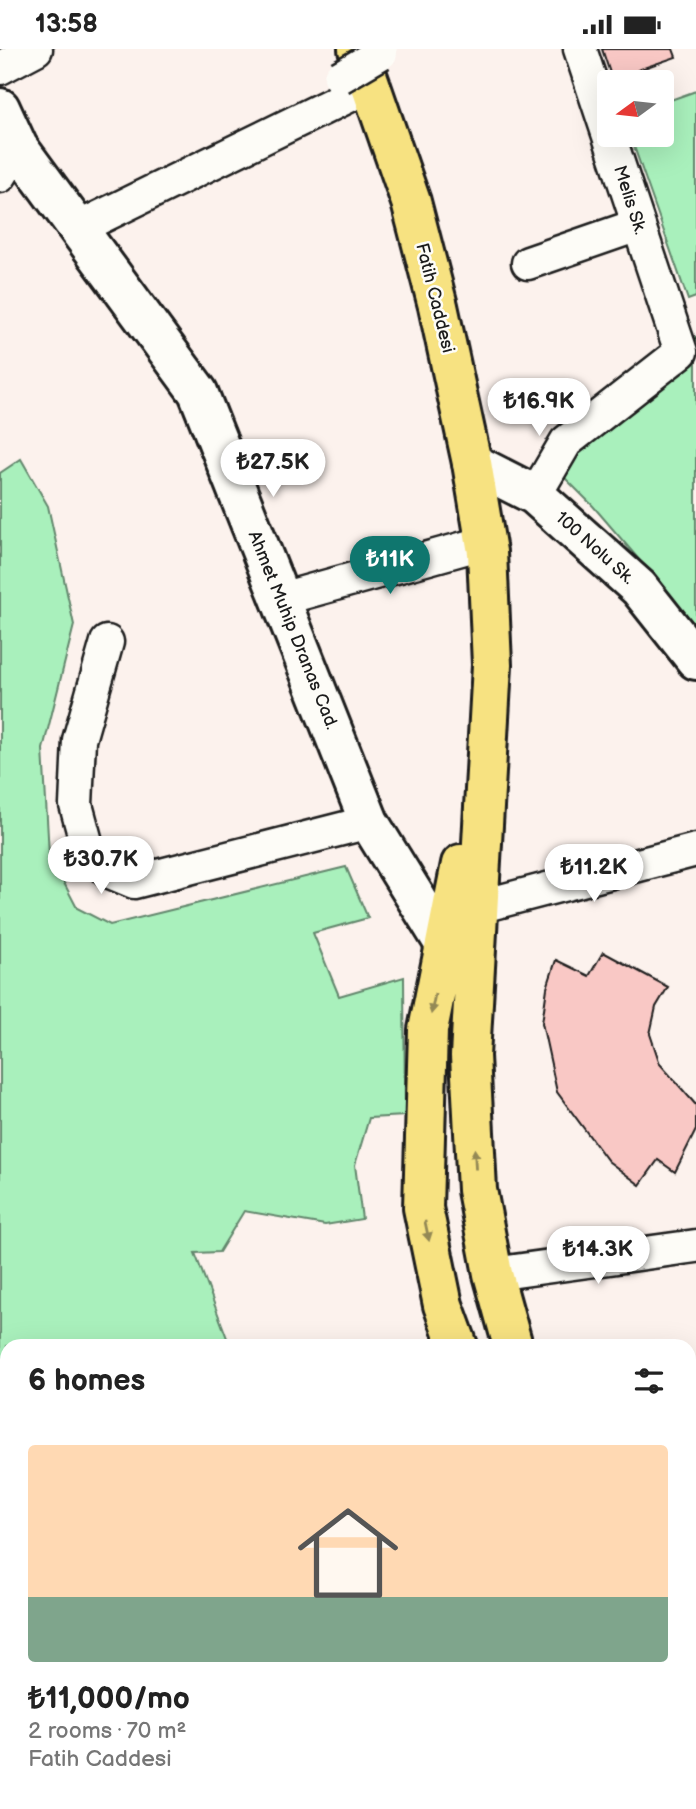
<!DOCTYPE html>
<html lang="en">
<head>
<meta charset="utf-8">
<style>
	:root { --surface:#fff; --page:#f2f2f2; --text:#222; --muted:#767676; --line:#e0e0e0; --accent:#0f766e }
	body { margin:0; font-family:"Balsamiq Sans",sans-serif; background:var(--page); color:var(--text); height:100vh; display:flex; flex-direction:column; font-size:26px; white-space:nowrap }
	* { box-sizing:border-box; margin:0 }
	p { font-size:23px; color:var(--muted) }
	.icon { flex:none; width:38px; height:38px; fill:none; stroke:currentColor; stroke-width:2; stroke-linecap:round; stroke-linejoin:round }
	.map { position:relative; flex:1; overflow:hidden }
	.side { position:absolute; left:0px; top:1290px; width:696px; height:471px; display:flex; flex-direction:column; background:var(--surface); border-radius:21px 21px 0 0; box-shadow:0 7px 28px #0002 }
	.side>* { flex:none }
	.needle { width:46px; rotate:255deg }
	.buttons { position:absolute; left:597px; top:21px; display:grid; gap:14px }
	.buttons a { display:grid; place-items:center; width:77px; height:77px; border-radius:7px; background:var(--surface); box-shadow:0 7px 28px #0002; font-size:35px }
	.price { position:absolute; translate:-50% -60px; padding:0 16px; border-radius:24px; background:#fff; color:#222; font-size:23px; line-height:46px; filter:drop-shadow(0 2px 4px #0008) }
	.price::after { content:''; position:absolute; left:50%; top:42px; width:21px; height:16px; margin-left:-10px; background:inherit; clip-path:polygon(0 0,100% 0,50% 100%) }
	.price.on { background:var(--accent); color:#fff }
	ul { padding:0; list-style:none }
	li { display:grid; align-content:center; gap:14px; height:371px; padding:0 28px }
	li+li { border-top:2px solid var(--line) }
	li span { display:grid; place-items:center; height:217px; border-radius:7px; color:#555 }
	li>.icon { margin-inline-start:auto }
	span .icon { width:126px; height:126px; fill:#fffc; stroke-width:1 }
	li b { font-size:30px }
	h2 { display:flex; justify-content:space-between; align-items:center; height:84px; padding:0 28px; font-size:30px }
	.status { display:flex; justify-content:space-between; align-items:center; height:49px; padding:0 35px; background:var(--surface); direction:ltr }
	.status svg { height:19px; fill:currentColor }
	.map>svg:first-child { display:block }
</style>
</head>
<body>
<div class="status"><b>13:58</b><svg viewBox="0 0 49 12"><path d="M0 12V9h3v3zM5 12V6h3v6zM10 12V3h3v9zM15 12V0h3v12zM26 1h20v11H26zM47 4h2v5h-2z"/></svg></div>
<div class="map">
<svg width="696" height="1760" viewBox="0 0 696 1760">
	<rect width="100%" height="100%" fill="#fcf2ed"/>
	<filter id="ink" filterUnits="userSpaceOnUse"><feTurbulence type="fractalNoise" baseFrequency=".0143" numOctaves="2"/><feDisplacementMap in="SourceGraphic" scale="14" xChannelSelector="R" yChannelSelector="G"/><feConvolveMatrix kernelMatrix="1 2 1 2 8 2 1 2 1" color-interpolation-filters="sRGB"/></filter>
	<g filter="url(#ink)">
		<!-- green -->
		<path fill="#a9f0bc" stroke="#62866c" stroke-width="2" d="M696 42V248L688 251 630 86H662V54Z
			M696 288V577L593 457 553 417Z
			M21 410 48 457 74 576 43 700 49 805 77 859 110 876 346 818 368 869 313 884 339 947 404 928 405 1067 369 1069 355 1116 362 1170 325 1176 244 1162 219 1203 195 1204 230 1297H7V1469L0 1460V424Z
			M100 1754H234L239 1760H76Z
			M280 1754H520L524 1760H285Z"/>
		<!-- building -->
		<path fill="#f9c8c5" stroke="#1c1c1c" stroke-width="2" d="M602 0H673L676 8 638 21 640 27 613 33Z
			M603 903 668 938 656 958 650 985 660 1015 696 1056V1081L675 1123 658 1111 640 1136 608 1112 557 1043 542 974 547 939 556 911 589 927Z
			M7 1716V1754H100L76 1760H0V1718Z"/>
		<g fill="none" stroke-linecap="round" stroke-linejoin="round">
			<!-- street casing -->
			<g stroke="#1c1c1c" stroke-width="37">
				<path id="street" d="M0 19 36 0
					M0 127 18 98
					M78 179 371 36
					M528 214 638 176
					M535 446 566 393 681 303 580 0
					M281 550 486 493
					M107 593 79 691 76 756 89 804 110 823 134 833 369 773
					M478 858 696 801
					M493 1225 696 1197
					M690 1551 696 1545"/>
			</g>
			<!-- secondary casing -->
			<g stroke="#1c1c1c" stroke-width="44">
				<path id="secondary" d="M0 59 18 98 198 343 369 773 445 896
					M472 414 535 446 639 539 696 611
					M0 1526 7 1534
					M251 1754 256 1760"/>
			</g>
			<!-- highway casing -->
			<g stroke="#1c1c1c" stroke-width="44">
				<path id="highway" d="M358 0 411 153 438 257 472 414 487 503 492 616 470 1007 477 1141 493 1225 513 1297
					M458 1297 443 1256 423 1159 428 981 461 815
					M690 1620 696 1631
					M671 1760 677 1754"/>
			</g>
			<!-- street -->
			<use href="#street" stroke="#fdfcf7" stroke-width="32"/>
			<!-- secondary -->
			<use href="#secondary" stroke="#fdfcf7" stroke-width="38"/>
			<!-- highway -->
			<use href="#highway" stroke="#f7e281" stroke-width="38"/>
			<!-- street-bridge casing -->
			<g stroke="#1c1c1c" stroke-width="37" stroke-linecap="butt">
				<path id="street-bridge" d="M340 28 381 4"/>
			</g>
			<!-- street-bridge -->
			<use href="#street-bridge" stroke="#fdfcf7" stroke-width="32"/>
		</g>
		<!-- one-way arrows -->
		<defs><path id="oneway-solid" d="M-6-.8H1V-3.2L6.5 0L1 3.2V.8H-6Z" transform="scale(1.75)"/></defs>
		<g fill="#948954">
			<use href="#oneway-solid" transform="translate(433 955) rotate(101)"/>
			<use href="#oneway-solid" transform="translate(475 1110) rotate(-93)"/>
			<use href="#oneway-solid" transform="translate(427 1182) rotate(78)"/>
		</g>
	</g>
	<g text-anchor="middle" dominant-baseline="central" stroke-width="5" stroke-linejoin="round" paint-order="stroke">
		<!-- street labels -->
		<g font-size="18" fill="#1c1c1c" stroke="#fdfcf7">
			<text transform="translate(630 151) rotate(72)">Melis Sk.</text>
			<text transform="translate(435 249) rotate(76)">Fatih Caddesi</text>
			<text transform="translate(595 499) rotate(42)">100 Nolu Sk.</text>
			<text transform="translate(293 581) rotate(68)">Ahmet Muhip Dranas Cad.</text>
		</g>
	</g>
</svg>
<div class="buttons">
<a><svg class="needle" viewBox="-14 -14 28 28"><path d="M0-13l5 13h-10z" fill="#e53935"/><path d="M0 13l5-13h-10z" fill="#767676"/></svg></a>
</div>
<b class="price" style="left:539px;top:389px">₺16.9K</b>
<b class="price" style="left:273px;top:450px">₺27.5K</b>
<b class="price on" style="left:390px;top:547px">₺11K</b>
<b class="price" style="left:101px;top:847px">₺30.7K</b>
<b class="price" style="left:594px;top:855px">₺11.2K</b>
<b class="price" style="left:598px;top:1237px">₺14.3K</b>
<section class="side">
<h2>6 homes<svg class="icon" aria-label="filters" viewBox="0 0 24 24"><path d="M4 7h16M4 17h16"/><circle cx="9" cy="7" r="2"/><circle cx="15" cy="17" r="2"/></svg></h2>
<ul>
<li><span style="background:linear-gradient(#ffd9b3 70%,#7fa58c 0)"><svg class="icon" aria-label="home" viewBox="0 0 24 24"><path d="M3 11l9-7 9 7M6 9v11h12V9"/></svg></span><div><b>₺11,000/mo</b><p>2 rooms · 70 m²</p><p>Fatih Caddesi</p></div></li>
</ul>
</section>
</div>
</body>
</html>
